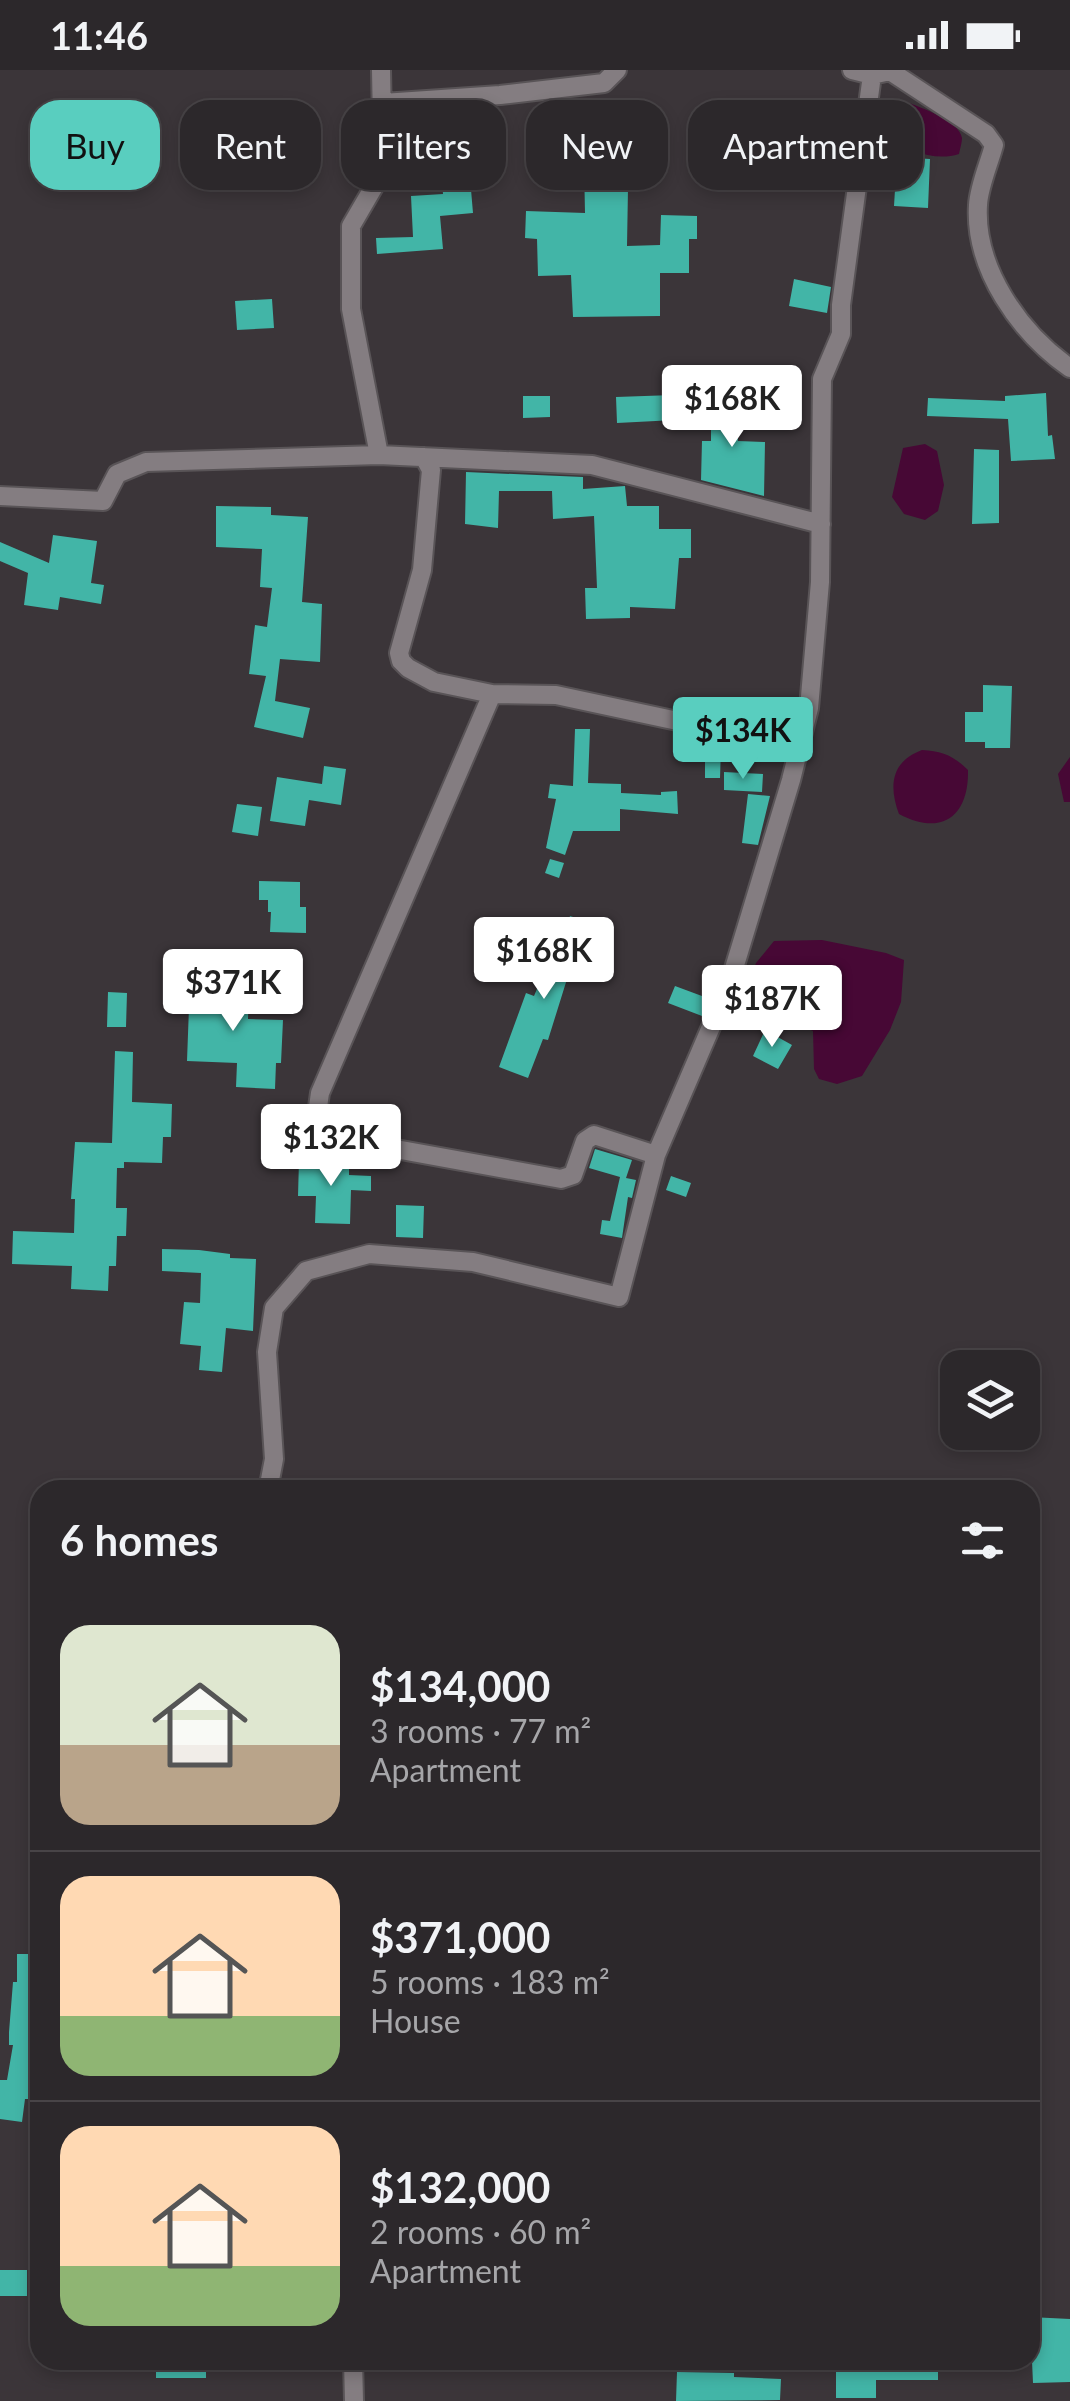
<!DOCTYPE html>
<html lang="en">
<head>
<meta charset="utf-8">
<style>
	:root { --surface:#2c282b; --page:#343033; --text:#f1f3f6; --muted:#a6a6a9; --line:#484447; --accent:#59cebf }
	body { margin:0; font-family:Lato,sans-serif; background:var(--page); color:var(--text); height:100vh; display:flex; flex-direction:column; font-size:38px; white-space:nowrap }
	* { box-sizing:border-box; margin:0 }
	p { font-size:32px; color:var(--muted) }
	.icon { flex:none; width:55px; height:55px; fill:none; stroke:currentColor; stroke-width:2; stroke-linecap:round; stroke-linejoin:round }
	.map { position:relative; flex:1; overflow:hidden }
	.drawer { position:absolute; left:30px; top:1410px; width:1010px; height:890px; display:flex; flex-direction:column; background:var(--surface); border-radius:30px; box-shadow:0 5px 15px #0003,0 0 0 2px var(--line) }
	.drawer>* { flex:none }
	.banner { position:absolute; left:30px; top:30px; width:1010px; height:90px; display:flex; gap:20px }
	.tools { position:absolute; left:940px; top:1280px; display:grid; gap:20px }
	.tools a { display:grid; place-items:center; width:100px; height:100px; border-radius:20px; background:var(--surface); box-shadow:0 5px 15px #0003,0 0 0 2px var(--line); font-size:50px }
	.price { position:absolute; translate:-50% -85px; padding:0 22px; border-radius:10px; background:#fff; color:#222; font-size:32px; line-height:65px; filter:drop-shadow(0 2px 5px #0008) }
	.price::after { content:''; position:absolute; left:50%; top:60px; width:30px; height:22px; margin-left:-15px; background:inherit; clip-path:polygon(0 0,100% 0,50% 100%) }
	.price.selected { background:var(--accent); color:#111 }
	ul { padding:0; list-style:none }
	li { display:flex; align-items:center; gap:30px; height:250px; padding:0 30px }
	li+li { border-top:2px solid var(--line) }
	li span { display:grid; place-items:center; flex:none; width:280px; height:200px; border-radius:30px; color:#555 }
	li>.icon { margin-inline-start:auto }
	span .icon { width:120px; height:120px; fill:#fffc; stroke-width:1 }
	li b { font-size:42px }
	h2 { display:flex; justify-content:space-between; align-items:center; height:120px; padding:0 30px; font-size:42px }
	.tag { padding:0 35px; border-radius:30px; background:var(--surface); box-shadow:0 5px 15px #0003,0 0 0 2px var(--line); font-size:35px; line-height:90px }
	.tag.selected { background:var(--accent); color:#111 }
	.status { display:flex; justify-content:space-between; align-items:center; height:70px; padding:0 50px; background:var(--surface); direction:ltr }
	.status svg { height:28px; fill:currentColor }
	.map>svg:first-child { display:block }
</style>
</head>
<body>
<div class="status"><b>11:46</b><svg viewBox="0 0 49 12"><path d="M0 12V9h3v3zM5 12V6h3v6zM10 12V3h3v9zM15 12V0h3v12zM26 1h20v11H26zM47 4h2v5h-2z"/></svg></div>
<div class="map">
<svg width="1070" height="2331" viewBox="0 0 1070 2331">
	<rect width="100%" height="100%" fill="#3b3539"/>
	<!-- water -->
	<path fill="#470835" d="M900 30C915 35 960 50 962 68 962 73 960 78 959 84 934 92 908 80 886 66L884 54 893 34Z
		M925 374 937 381 944 415 938 441 925 450 904 444 892 427 903 378Z
		M922 680C942 681 954 686 968 700 969 748 940 766 899 744 889 717 890 692 922 680Z
		M1070 687V732H1064L1058 704Z
		M822 870 886 883 904 890 901 932 890 960 862 1006 837 1014 819 1009 814 999 813 961 764 938 746 920 756 893 774 871Z"/>
	<!-- building -->
	<path fill="#42b5a7" d="M606 42V65L640 64 641 83 632 84 631 118H628L627 176 660 175 661 145 697 146V169H689V203H660V246L573 247 571 205 538 206 537 169 525 168 526 141 585 143 583 43Z
		M897 87 930 89 928 138 894 136Z
		M469 96 473 143 440 146 443 179 377 184 376 168 413 167 411 126 443 124 441 99Z
		M794 209 831 217 827 243 789 236Z
		M272 229 274 258 237 260 235 231Z
		M711 322H738V371L765 372 764 426 701 410 702 371H711Z
		M1046 323 1048 366 1052 365 1055 389 1011 391 1008 349 927 346 928 328 1005 331V326Z
		M673 325 675 350 617 353 616 327Z
		M523 326H550V347L523 348Z
		M974 379 999 380V453L972 454Z
		M466 402 583 407V419L625 416 627 436H659V459H691V488H679L675 539 630 537V548L586 549 585 518H597L594 446 553 449 552 421H499L498 458 465 454Z
		M216 436 271 437V445L308 447 302 532 322 534 320 592 280 589 275 631 310 638 303 668 254 657 266 606 249 604 255 555 267 557 272 518 260 517 262 479 216 477Z
		M53 465 97 471 91 513 104 515 101 534 60 527 58 540 24 535 28 503 0 491V472L49 493Z
		M983 615 1012 616 1010 678H985V672H965V642H983Z
		M575 659H590L588 713 621 714V723L661 725V722L677 721 678 744 620 739V761H573L565 785 546 778 556 729 548 728 550 714 573 716Z
		M705 677 721 678 720 708H705Z
		M324 696 346 699 341 735 309 730 305 756 270 751 277 707 322 714Z
		M724 702 763 704 762 722 724 720Z
		M748 724 770 726 758 775 742 773Z
		M237 734 262 737 258 766 232 762Z
		M550 789 564 793 559 808 545 803Z
		M259 811 300 812V837H306V863L270 862 271 842H268V830H259Z
		M570 846 595 854 587 880 577 877 548 970 543 969 528 1008 499 997 526 923 534 926 551 886 556 888Z
		M190 910 212 911V916L249 917 248 949 283 950 281 993H276L275 1019 236 1017 237 993 187 991Z
		M675 916 710 929 702 946 668 933Z
		M108 922 127 923 126 957H107Z
		M765 960 792 975 778 999 753 986Z
		M115 981 133 982 132 1032 172 1034 171 1067H163L162 1093 124 1092V1098H117L116 1138H127L126 1166H117L116 1196H109L108 1221 71 1219 72 1196 12 1194 13 1161 74 1163 75 1129H71L75 1072 112 1073Z
		M595 1079 632 1090 626 1108 636 1110 632 1128 628 1127 622 1168 600 1164 602 1150 610 1151 620 1107 589 1098Z
		M299 1090 349 1092V1105L371 1106V1121L351 1120 350 1154 315 1153 316 1126H298Z
		M671 1106 691 1113 686 1127 666 1120Z
		M396 1135 424 1136 423 1168 396 1167Z
		M162 1179 199 1180 230 1184V1188L256 1189 253 1261 226 1258 222 1302 199 1300 201 1276 180 1274 184 1232 200 1233 201 1203 162 1201Z
		M17 1884H40V2029H25L22 2052 0 2049V2010H7L13 1975H9V1962L13 1912H17Z
		M0 2200H27V2226H0Z
		M1030 2247 1070 2249V2312L1033 2313Z
		M156 2290H206V2308H156Z
		M836 2290H893V2295H938V2310H876V2328H836Z
		M677 2302 734 2303V2307L781 2309 780 2330 676 2331Z"/>
	<g fill="none" stroke-linecap="round" stroke-linejoin="round">
		<!-- minor casing -->
		<g stroke="#595457" stroke-width="22">
			<path id="minor" d="M852 0 872 5
				M383 33 500 25 604 13 617 0
				M379 385 351 239V156L383 101 381 0
				M424 387 431 400 422 500 399 583 401 591 408 598 434 612 492 624 556 625 780 673 798 683
				M0 426 103 431 117 404 146 392 379 385 592 395 821 454
				M492 624 320 1023 318 1037 333 1056 357 1072 561 1109 573 1105 585 1071 594 1065 656 1085
				M268 1420 274 1389 267 1282 274 1238 306 1201 369 1184 473 1192 619 1227 656 1085 729 915 791 710 809 638 820 512 822 309 841 264V235L872 5 890 1 986 64 994 75C989 94 979 116 978 135 974 199 1020 263 1070 298
				M353 2290 354 2331"/>
		</g>
		<!-- minor -->
		<use href="#minor" stroke="#847d81" stroke-width="18"/>
	</g>
</svg>
<div class="tools">
<a><svg class="icon" aria-label="layers" viewBox="0 0 24 24"><path d="M12 4l9 5-9 5-9-5zM3 14l9 5 9-5"/></svg></a>
</div>
<b class="price" style="left:732px;top:380px">$168K</b>
<b class="price selected" style="left:743px;top:712px">$134K</b>
<b class="price" style="left:544px;top:932px">$168K</b>
<b class="price" style="left:233px;top:964px">$371K</b>
<b class="price" style="left:772px;top:980px">$187K</b>
<b class="price" style="left:331px;top:1119px">$132K</b>
<div class="banner">
<a class="tag selected">Buy</a>
<a class="tag">Rent</a>
<a class="tag">Filters</a>
<a class="tag">New</a>
<a class="tag">Apartment</a>
</div>
<section class="drawer">
<h2>6 homes<svg class="icon" aria-label="filters" viewBox="0 0 24 24"><path d="M4 7h16M4 17h16"/><circle cx="9" cy="7" r="2"/><circle cx="15" cy="17" r="2"/></svg></h2>
<ul>
<li><span style="background:linear-gradient(#dfe7d0 60%,#b9a48a 0)"><svg class="icon" aria-label="home" viewBox="0 0 24 24"><path d="M3 11l9-7 9 7M6 9v11h12V9"/></svg></span><div><b>$134,000</b><p>3 rooms · 77 m²</p><p>Apartment</p></div></li>
<li><span style="background:linear-gradient(#ffd9b3 70%,#8fb573 0)"><svg class="icon" aria-label="home" viewBox="0 0 24 24"><path d="M3 11l9-7 9 7M6 9v11h12V9"/></svg></span><div><b>$371,000</b><p>5 rooms · 183 m²</p><p>House</p></div></li>
<li><span style="background:linear-gradient(#ffd9b3 70%,#8fb573 0)"><svg class="icon" aria-label="home" viewBox="0 0 24 24"><path d="M3 11l9-7 9 7M6 9v11h12V9"/></svg></span><div><b>$132,000</b><p>2 rooms · 60 m²</p><p>Apartment</p></div></li>
</ul>
</section>
</div>
</body>
</html>
